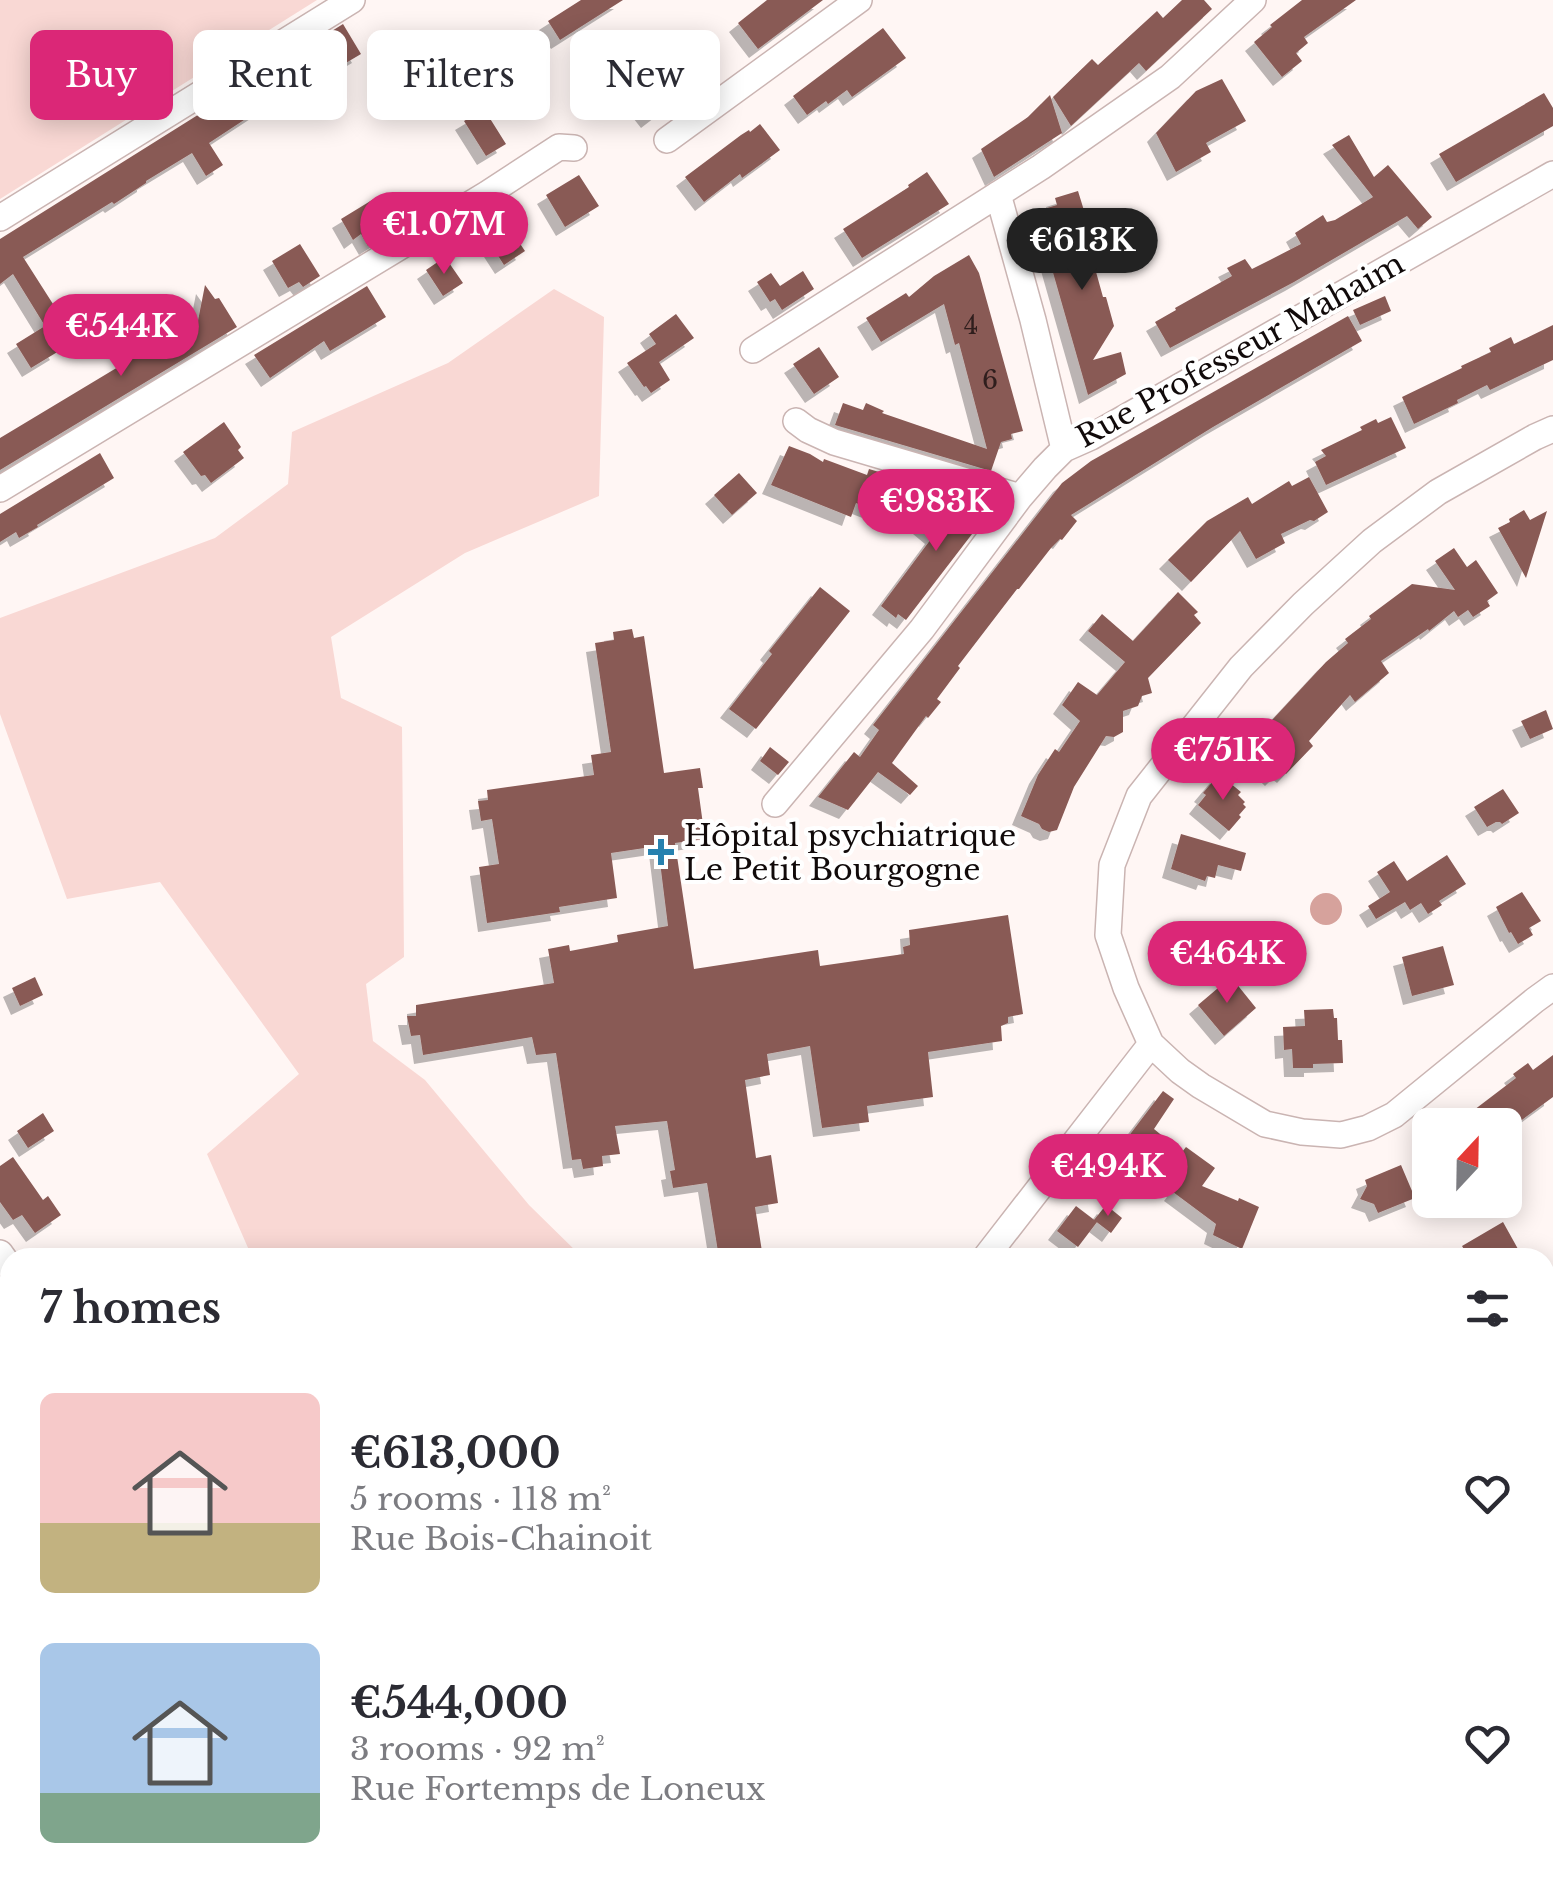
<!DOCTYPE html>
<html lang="en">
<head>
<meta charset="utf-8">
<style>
	:root { --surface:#fff; --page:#f2f2f3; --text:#2b2b33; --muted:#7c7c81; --accent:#db2777 }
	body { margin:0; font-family:"Libre Baskerville",serif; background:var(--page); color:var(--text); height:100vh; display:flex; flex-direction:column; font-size:38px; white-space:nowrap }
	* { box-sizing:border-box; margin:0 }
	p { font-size:32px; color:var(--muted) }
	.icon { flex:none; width:55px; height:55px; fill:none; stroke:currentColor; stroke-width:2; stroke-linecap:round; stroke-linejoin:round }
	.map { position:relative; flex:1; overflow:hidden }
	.panel { position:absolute; left:0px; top:1248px; width:1555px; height:642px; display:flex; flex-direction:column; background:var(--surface); border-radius:30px 30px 0 0; box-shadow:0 5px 25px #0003 }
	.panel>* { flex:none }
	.top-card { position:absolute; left:30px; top:30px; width:1000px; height:90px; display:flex; gap:20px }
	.needle { width:65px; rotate:22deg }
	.tools { position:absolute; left:1412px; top:1108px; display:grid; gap:20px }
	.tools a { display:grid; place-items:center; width:110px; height:110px; border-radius:15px; background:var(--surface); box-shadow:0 5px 25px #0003; font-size:50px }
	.price { position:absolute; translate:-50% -85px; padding:0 22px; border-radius:35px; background:var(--accent); color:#fff; font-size:32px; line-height:65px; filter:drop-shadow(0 2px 5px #0008) }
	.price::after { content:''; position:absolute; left:50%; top:60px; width:30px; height:22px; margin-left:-15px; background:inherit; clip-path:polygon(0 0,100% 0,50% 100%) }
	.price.on { background:#222; color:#fff }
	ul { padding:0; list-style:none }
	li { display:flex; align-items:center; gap:30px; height:250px; padding:0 40px }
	li span { display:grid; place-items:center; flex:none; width:280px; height:200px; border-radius:15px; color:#555 }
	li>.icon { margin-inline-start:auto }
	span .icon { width:120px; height:120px; fill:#fffc; stroke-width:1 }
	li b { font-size:42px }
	h2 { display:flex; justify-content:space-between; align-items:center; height:120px; padding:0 40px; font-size:42px }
	.tag { padding:0 35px; border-radius:15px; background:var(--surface); box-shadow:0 5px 25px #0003; font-size:35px; line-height:90px }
	.tag.on { background:var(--accent); color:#fff }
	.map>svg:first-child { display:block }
</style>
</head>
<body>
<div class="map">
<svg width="1553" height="1888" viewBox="0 0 1553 1888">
	<defs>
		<filter id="shadow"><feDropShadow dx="-9" dy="9" stdDeviation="0" flood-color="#0004"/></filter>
	</defs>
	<rect width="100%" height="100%" fill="#fff6f4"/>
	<!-- green -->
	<path fill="#f9d8d4" d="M0 0H317L0 199Z
		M554 289 604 317 599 496 465 553 331 637 341 698 402 727 404 957 366 984 373 1041 425 1080 529 1205 582 1257H252L207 1154 299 1074 160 882 67 899 0 714V618L215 538 288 484 292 432 448 363Z
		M1545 1487 1553 1493V1577L1545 1575Z"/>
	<!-- water -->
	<path fill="#d6a29c" d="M1310 909a16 16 0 1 1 32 0a16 16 0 1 1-32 0Z"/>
	<!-- building -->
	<path fill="#895a55" filter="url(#shadow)" d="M581 0H623L560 40 548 21Z
		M767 0H823L758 49 738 23Z
		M1182 0H1204L1212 9 1146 71 1139 63 1071 126 1053 97 1092 59 1098 65 1157 11 1163 18Z
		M1302 0H1356L1304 37 1308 43 1296 53 1302 61 1282 77 1254 42 1272 27 1270 25Z
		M343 24 361 54 339 67 337 63 328 68 326 66 209 143 223 165 206 176 192 153 146 181V183L114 204 112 202 23 257 60 315 70 308 81 325 53 342 59 351 31 368 16 344 45 326 13 274 0 284V239Z
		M883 28 906 58 852 97 847 90 828 104 826 101 807 115 793 96Z
		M698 52 712 71 650 119 635 100Z
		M1222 79 1246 121 1206 143 1211 152 1176 172 1156 133 1196 91Z
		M1544 93 1553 108V126L1456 182 1439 154Z
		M1050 95 1062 133 994 177 981 149 1028 117Z
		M484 109 506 144 486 156 464 121Z
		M760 124 780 150 742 178 740 174 704 202 685 177 741 135 749 130 750 132Z
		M1349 135 1374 177 1388 165 1432 217 1418 229 1407 216 1294 282 1170 348 1155 322 1176 310 1175 308 1232 276 1227 268 1245 259 1252 269 1270 260 1301 244 1295 233 1323 215 1327 222 1335 220 1373 197 1332 145Z
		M927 172 949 204 862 258 843 229 909 187 908 185Z
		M579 175 599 206 565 227 546 195Z
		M1078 191 1086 217 1081 218 1103 297H1106L1114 326 1093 360 1121 352 1126 374 1088 395 1048 255 1056 253 1044 209 1057 205 1055 198Z
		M377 197 396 228 368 246 361 234 353 240 341 219Z
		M504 220 525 251 504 265 484 234Z
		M300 244 320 276 303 287 299 282 288 288 272 261Z
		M969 255 979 273 1023 431 1011 434 1012 439 1001 442 991 471 835 425 843 403 863 410 866 403 884 411 882 413 987 449 959 343 955 345 944 304 881 342 866 318 906 293 909 297 934 276Z
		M445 257 463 283 443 296 426 270Z
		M803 271 814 289 782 310 775 299 770 302 757 282 771 273 780 286Z
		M205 285 215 299 219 298 237 327 0 470V438L173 334 162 315 177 306 195 336Z
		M367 286 386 317 330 351 324 341 270 378 254 355Z
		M1385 296 1391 311 1360 325 1353 310Z
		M676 314 694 338 659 362 670 380 651 393 646 386 644 387 627 363 656 344 649 334Z
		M1348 316 1362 341 1213 427 1071 515 1077 521 1062 540 1060 539 1051 548 1019 589H1017L958 666 960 668 937 699 941 702 928 718 926 716 892 763 918 786 910 795 878 772 848 810 818 797 854 752 860 757 879 730 873 725 1062 483 1091 461Z
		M1553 325V360L1490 390 1487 385 1457 400 1458 403 1414 424 1402 397 1462 368 1461 366 1491 352 1489 348 1511 337 1514 344Z
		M819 347 839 377 814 394 793 364Z
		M1391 417 1406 448 1326 485 1315 462 1326 456 1321 450 1362 430 1360 427 1376 419 1378 423Z
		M224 422 241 447 238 450 244 458 211 483 205 475 201 476 183 452Z
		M789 446 810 454 823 462 824 459 867 475 869 469 926 486 919 497 887 476 874 510 856 503 851 517 771 485Z
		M100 453 114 478 37 525 38 527 19 538 16 532 0 542V514Z
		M739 473 757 493 732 515 714 495Z
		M1309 477 1328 512 1314 521 1310 520 1281 534 1285 543 1256 559 1240 531 1191 582 1168 560 1207 521 1248 497 1252 504 1289 481 1292 486Z
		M967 498 986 504 992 508 906 620 898 614 896 618 881 606 934 535 922 525 941 502 955 513Z
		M1524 510 1530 520 1547 511 1526 578 1498 528 1510 522 1509 519Z
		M1454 548 1467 567 1476 560 1498 593 1487 601 1490 606 1473 617 1468 610 1458 617 1454 611 1429 631 1428 629 1381 661 1389 673 1355 702 1350 695 1309 741 1313 746 1286 774 1281 770 1274 777 1245 749 1326 662 1348 643 1345 639 1371 619 1369 616 1412 584 1455 590 1435 561Z
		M820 587 850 611 756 729 729 709 772 654 769 651Z
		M1178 592 1198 612 1194 615 1201 623 1148 678 1152 693 1142 696 1138 706 1123 711V732L1114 737 1106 736 1074 787 1057 830 1049 832 1042 829 1039 824 1021 816 1038 775 1055 749 1059 752 1080 721 1062 705 1078 682 1097 695 1125 662 1088 631 1102 614 1133 641Z
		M632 629 634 638 644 636 664 773 700 768 703 788H698L705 839 675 843 694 969 818 950 820 966 904 954 903 947 910 945 909 930 1008 915 1023 1014 1008 1017V1023L1001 1026 1002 1041 928 1052 933 1097 867 1106 869 1122 822 1128 810 1046 767 1054 770 1075 745 1080 756 1158 771 1155 778 1203 755 1207 763 1258H719L707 1183 673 1188 670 1171 675 1170 667 1121 615 1126 620 1154 602 1156 603 1166 583 1169 581 1159 572 1160 556 1053 536 1055 532 1037 423 1055 420 1035 411 1036 407 1016H416V1005L554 983 548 949 569 945 570 951 618 942 617 935 668 926 658 846 611 853 617 898 559 907 560 912 487 923 479 867 499 864 492 819 481 821 478 801 488 800 487 790 594 775 591 755 611 752 595 643 614 640 613 632Z
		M1546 710 1553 729 1530 739 1521 721Z
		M770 747 789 762 778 775 760 761Z
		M1219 774 1241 792 1238 795 1245 802 1243 804 1246 807 1239 815 1241 817 1229 831 1198 805 1206 795 1203 793Z
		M1503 789 1519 813 1502 824 1500 822H1496L1487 827 1474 807Z
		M1181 834 1246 853 1241 871 1218 865 1215 878 1207 876 1205 881 1171 869Z
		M1447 855 1466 884 1439 901 1442 905 1428 914 1421 903 1410 910 1405 902 1376 919 1368 906 1390 892 1377 872 1394 861 1407 881Z
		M1522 892 1541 921 1529 928 1533 935 1518 944 1511 932 1509 933 1496 907Z
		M1198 933 1200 937 1206 934 1216 965 1180 976 1173 952 1178 951 1175 940Z
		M1443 946 1454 985 1412 996 1402 957Z
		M35 977 43 995 20 1006 12 988Z
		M1231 977 1256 1008 1224 1036 1198 1005Z
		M1333 1009 1334 1018H1337L1338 1040H1342L1343 1063 1313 1064V1068H1293L1292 1049 1284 1050 1283 1027 1305 1026 1304 1010Z
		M1553 1055V1097L1515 1125H1485L1474 1110 1516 1078 1513 1074 1528 1063 1533 1070Z
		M1163 1091 1174 1099 1154 1129 1182 1152 1186 1147 1215 1168 1202 1186 1238 1201 1239 1198 1259 1207 1242 1249 1213 1235 1216 1224 1173 1192 1176 1188 1143 1163 1130 1180 1109 1162Z
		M43 1113 54 1131 28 1148 17 1131Z
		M13 1157 43 1200 48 1196 61 1215 35 1233 22 1215 13 1220 0 1202V1166Z
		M1401 1165 1415 1198 1378 1213 1374 1204 1360 1199 1367 1186 1365 1180Z
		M1106 1205 1122 1218 1111 1233 1094 1220Z
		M1076 1206 1097 1222 1078 1247 1057 1231Z
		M1503 1222 1518 1249 1514 1251 1518 1258H1469L1462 1246Z"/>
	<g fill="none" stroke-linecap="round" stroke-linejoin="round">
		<!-- street casing -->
		<g stroke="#cab4b2" stroke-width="28">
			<path id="street" d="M667 140 859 0
				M998 194 1033 320 1064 449
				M0 218 352 0
				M753 350 1041 167 1170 77 1253 0
				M796 421 808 430 834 442 1020 497
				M1553 429 1535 437 1438 492 1372 541 1303 604 1241 667 1139 796 1112 865 1108 935 1126 988 1151 1044 1180 1071 1201 1086 1265 1124 1302 1132 1341 1135 1368 1128 1394 1115 1535 1000 1553 987
				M0 489 487 194 559 147 574 148
				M775 804 922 629 1020 497 1045 468 1064 449 1091 437 1553 174
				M0 1253 10 1267
				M985 1258 1151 1044
				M1545 1330 1553 1325
				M1545 1731 1553 1737
				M0 1816 10 1813
				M158 1880 166 1888
				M554 1880 569 1888
				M664 1880 668 1888
				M368 1888 373 1880"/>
		</g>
		<!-- street -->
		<use href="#street" stroke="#fff" stroke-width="25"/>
	</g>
	<!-- markers -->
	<path fill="#2781af" stroke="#fff" stroke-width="4" d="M656 837h10v10h10v10h-10v10h-10v-10h-10v-10h10z"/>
	<g text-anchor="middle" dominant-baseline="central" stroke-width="8" stroke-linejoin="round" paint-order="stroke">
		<!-- number labels -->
		<g font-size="25" fill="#2f1e1d">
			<text x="971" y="325">4</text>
			<text x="990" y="380">6</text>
		</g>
		<!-- street labels -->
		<g font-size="30" fill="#110a0a" stroke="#fff">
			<text transform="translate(1240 350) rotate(-29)">Rue Professeur Mahaim</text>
		</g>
		<!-- poi labels -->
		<g font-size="30" fill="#110a0a" stroke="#fff" text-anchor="start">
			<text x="684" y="835">Hôpital psychiatrique<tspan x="684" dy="34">Le Petit Bourgogne</tspan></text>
		</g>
	</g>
</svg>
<div class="tools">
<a><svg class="needle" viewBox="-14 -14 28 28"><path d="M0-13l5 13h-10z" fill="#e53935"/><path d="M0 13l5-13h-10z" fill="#7c7c81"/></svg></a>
</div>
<b class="price" style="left:444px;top:277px">€1.07M</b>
<b class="price on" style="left:1082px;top:293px">€613K</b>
<b class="price" style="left:121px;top:379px">€544K</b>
<b class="price" style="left:936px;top:554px">€983K</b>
<b class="price" style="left:1223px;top:803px">€751K</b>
<b class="price" style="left:1227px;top:1006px">€464K</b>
<b class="price" style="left:1108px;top:1219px">€494K</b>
<div class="top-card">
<a class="tag on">Buy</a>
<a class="tag">Rent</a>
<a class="tag">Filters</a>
<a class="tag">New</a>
</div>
<section class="panel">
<h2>7 homes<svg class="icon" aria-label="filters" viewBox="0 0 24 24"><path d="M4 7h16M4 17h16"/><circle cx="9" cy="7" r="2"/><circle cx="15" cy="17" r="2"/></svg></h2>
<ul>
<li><span style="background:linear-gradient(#f6c9c9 65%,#c2b280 0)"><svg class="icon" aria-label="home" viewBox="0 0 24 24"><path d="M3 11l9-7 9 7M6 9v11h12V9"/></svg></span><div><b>€613,000</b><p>5 rooms · 118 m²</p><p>Rue Bois-Chainoit</p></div><svg class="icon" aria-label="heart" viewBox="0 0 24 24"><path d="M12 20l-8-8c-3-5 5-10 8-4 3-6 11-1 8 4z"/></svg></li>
<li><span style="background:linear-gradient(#a9c7e8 75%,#7fa58c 0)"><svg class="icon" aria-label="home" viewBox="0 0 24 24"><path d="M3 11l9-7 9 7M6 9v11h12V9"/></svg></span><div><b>€544,000</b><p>3 rooms · 92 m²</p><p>Rue Fortemps de Loneux</p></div><svg class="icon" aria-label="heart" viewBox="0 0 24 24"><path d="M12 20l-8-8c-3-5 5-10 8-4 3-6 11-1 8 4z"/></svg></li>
</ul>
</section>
</div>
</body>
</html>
